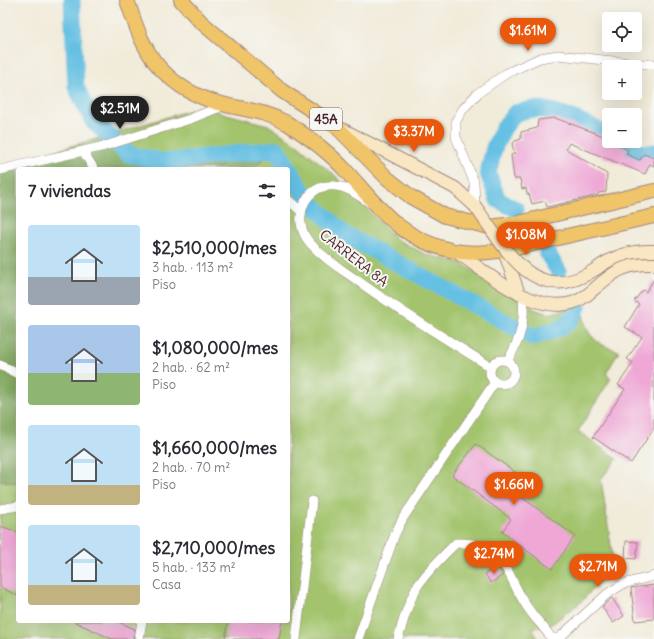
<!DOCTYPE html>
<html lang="es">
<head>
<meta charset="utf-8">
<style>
	:root { --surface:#fff; --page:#f2f2f3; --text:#2b2b33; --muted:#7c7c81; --accent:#ea580c }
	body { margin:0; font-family:Delius,sans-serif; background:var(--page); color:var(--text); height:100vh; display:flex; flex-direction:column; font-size:15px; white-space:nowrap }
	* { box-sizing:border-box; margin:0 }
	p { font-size:13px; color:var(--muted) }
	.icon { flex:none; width:22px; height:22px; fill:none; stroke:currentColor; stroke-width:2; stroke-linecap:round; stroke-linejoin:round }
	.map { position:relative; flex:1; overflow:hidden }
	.drawer { position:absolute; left:16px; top:167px; width:274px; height:456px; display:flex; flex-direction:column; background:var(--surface); border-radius:4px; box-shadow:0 4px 16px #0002 }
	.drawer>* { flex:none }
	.buttons { position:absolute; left:602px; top:12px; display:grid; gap:8px }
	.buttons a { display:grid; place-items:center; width:40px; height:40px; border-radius:4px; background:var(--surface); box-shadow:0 4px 16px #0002; font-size:20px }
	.price { position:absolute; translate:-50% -34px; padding:0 9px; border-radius:14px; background:var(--accent); color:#fff; font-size:13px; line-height:26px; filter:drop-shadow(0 1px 2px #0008) }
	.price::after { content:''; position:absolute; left:50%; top:24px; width:12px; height:9px; margin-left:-6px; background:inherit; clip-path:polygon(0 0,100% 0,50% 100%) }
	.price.current { background:#222; color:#fff }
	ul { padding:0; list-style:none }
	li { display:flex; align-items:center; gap:12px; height:100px; padding:0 12px }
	li span { display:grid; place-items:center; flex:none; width:112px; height:80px; border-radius:4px; color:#555 }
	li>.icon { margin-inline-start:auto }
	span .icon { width:48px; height:48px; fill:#fffc; stroke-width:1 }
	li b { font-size:17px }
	h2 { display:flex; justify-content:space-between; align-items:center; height:48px; padding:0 12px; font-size:17px }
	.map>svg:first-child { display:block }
</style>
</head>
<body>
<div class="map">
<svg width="654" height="639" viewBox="0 0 654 639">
	<rect width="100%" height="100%" fill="#f6f6f2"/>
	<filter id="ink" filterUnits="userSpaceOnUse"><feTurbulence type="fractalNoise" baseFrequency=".025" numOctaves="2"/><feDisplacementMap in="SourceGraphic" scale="8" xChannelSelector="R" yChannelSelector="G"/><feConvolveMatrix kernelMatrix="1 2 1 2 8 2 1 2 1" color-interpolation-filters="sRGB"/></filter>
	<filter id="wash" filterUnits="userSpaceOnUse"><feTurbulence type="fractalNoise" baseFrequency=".012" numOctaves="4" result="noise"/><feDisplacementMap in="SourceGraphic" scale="16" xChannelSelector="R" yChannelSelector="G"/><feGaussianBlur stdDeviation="0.9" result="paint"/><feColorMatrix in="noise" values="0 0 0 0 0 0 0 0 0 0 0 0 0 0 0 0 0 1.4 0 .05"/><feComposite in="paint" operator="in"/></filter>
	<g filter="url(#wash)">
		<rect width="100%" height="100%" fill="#f1ebd9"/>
		<!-- green -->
		<path fill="#a3c46d" stroke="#76724c" d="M200 107 268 125 298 145 338 178 396 239 427 255 459 262 536 310 549 314 582 305C584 332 592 344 619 351L606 374 611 378 578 431 617 459 601 479 615 573 597 584 581 602 549 626 532 628 538 639H0V480L18 483V621H288V169H250L276 149 165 162 128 154 109 135Z"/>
		<!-- forest -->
		<path fill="#82aa60" stroke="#666446" d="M109 135 128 154 165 162 277 149 250 169H18V483L0 480V167Z"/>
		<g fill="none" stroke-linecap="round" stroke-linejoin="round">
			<!-- river -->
			<path stroke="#65c0e3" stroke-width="17" d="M72 0 76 87 93 121 128 154 165 162 277 149 308 200 344 234 533 337C556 329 567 331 578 307
				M618 141C628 147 642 156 654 152
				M516 209 498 200 488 173 494 148 503 129 515 113C522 112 530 108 537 109 559 110 590 125 609 136
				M547 253 558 270"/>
		</g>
		<g id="blocks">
			<!-- building -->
			<path fill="#efa8d6" d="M555 118 601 135 628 150 626 154 640 160 644 154 654 158V166L650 164 645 174 569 143 566 149 607 174 606 192 598 193V195L547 207 545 201 532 204 529 194H527L526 188 522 189 520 179H514L511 155 515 153 512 145 515 141 521 139V132L537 128 538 120Z
				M654 279V428L631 463 593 437 625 389 618 385 633 363 627 359 642 337 625 327 639 304 634 301 643 290 646 292Z
				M476 444 526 480 516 493 575 536 552 569 502 532 511 519 452 475Z
				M0 526 18 532V596L0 587Z
				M626 541 638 542 636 559 625 558Z
				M498 567 503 575 491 583 485 574Z
				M654 585V619L635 621 631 588Z
				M612 598 624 616 613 623 602 607Z
				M73 621H116L135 629 133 639H112Z
				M228 621H282L279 639H225Z"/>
		</g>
	</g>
	<g filter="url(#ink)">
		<use href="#blocks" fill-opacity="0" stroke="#9e8582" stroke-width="1"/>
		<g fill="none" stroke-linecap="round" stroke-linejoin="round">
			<!-- minor casing -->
			<g stroke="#9e8582" stroke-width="10">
				<path id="minor" d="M83 151 94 169
					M0 170 105 146 190 119 225 105
					M288 200 301 211
					M369 202C358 196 349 187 336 186 304 182 290 221 310 243 323 258 341 269 358 281 401 312 446 339 491 367
					M475 206 474 182 456 137V121L463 109 478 93 507 73 540 58 558 55 640 64H654
					M490 372a12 12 0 1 1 24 0a12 12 0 1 1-24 0Z
					M507 361C521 340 525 320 523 296
					M0 365 18 374
					M0 509 18 506
					M139 639 142 621
					M296 639 312 501
					M358 639 395 534 403 518 495 382
					M398 639C403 621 408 603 417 587 427 571 443 556 456 543 509 541 505 578 530 611 537 621 545 628 551 638H559L607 594 623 584 654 576"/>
			</g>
			<!-- secondary casing -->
			<g stroke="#9e8582" stroke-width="14">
				<path id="secondary" d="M342 129 455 188 475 206
					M455 251C488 273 547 327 587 295 611 275 620 263 654 264
					M504 251 519 294
					M596 269C614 255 632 250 654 251"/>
			</g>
			<!-- trunk casing -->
			<g stroke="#9e8582" stroke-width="16">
				<path id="trunk" d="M127 0C136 27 145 56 167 75 183 90 204 100 226 105 247 110 267 112 287 123 307 136 330 153 346 171 380 209 401 240 454 251 489 257 524 246 558 238 590 231 622 223 654 216
					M181 0 201 22 282 91 336 126 387 178 411 197 445 216 489 227 514 224 654 191"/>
			</g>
			<!-- minor -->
			<use href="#minor" stroke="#fff" stroke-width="9"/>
			<!-- secondary -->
			<use href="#secondary" stroke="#f9e7c3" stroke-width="12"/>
			<!-- trunk -->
			<use href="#trunk" stroke="#f0c469" stroke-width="14"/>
			<!-- secondary-bridge casing -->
			<g stroke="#9e8582" stroke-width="14" stroke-linecap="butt">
				<path id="secondary-bridge" d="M475 206C506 249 535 310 596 269"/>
			</g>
			<!-- secondary-bridge -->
			<use href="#secondary-bridge" stroke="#f9e7c3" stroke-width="12"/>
		</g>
	</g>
	<g text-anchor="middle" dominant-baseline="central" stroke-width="4" stroke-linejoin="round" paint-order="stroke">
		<!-- shield labels -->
		<rect fill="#f6f6f2" stroke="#7e6067" stroke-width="1" x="310" y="108" width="32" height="22" rx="3"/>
		<g font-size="13" font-weight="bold" fill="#4a1f2b">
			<text x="326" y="119">45A</text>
		</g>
		<!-- street labels -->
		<g font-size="14" fill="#4a1f2b" stroke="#f6f6f2">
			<text transform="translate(354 258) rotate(38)">CARRERA 8A</text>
		</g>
	</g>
</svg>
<div class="buttons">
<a><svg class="icon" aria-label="locate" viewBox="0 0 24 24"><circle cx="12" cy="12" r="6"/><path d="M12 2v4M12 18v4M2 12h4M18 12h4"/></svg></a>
<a>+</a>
<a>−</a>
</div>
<b class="price" style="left:528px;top:52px">$1.61M</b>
<b class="price current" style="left:120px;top:130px">$2.51M</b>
<b class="price" style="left:414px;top:153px">$3.37M</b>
<b class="price" style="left:526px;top:256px">$1.08M</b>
<b class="price" style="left:514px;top:506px">$1.66M</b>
<b class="price" style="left:494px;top:575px">$2.74M</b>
<b class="price" style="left:598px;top:588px">$2.71M</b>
<section class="drawer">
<h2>7 viviendas<svg class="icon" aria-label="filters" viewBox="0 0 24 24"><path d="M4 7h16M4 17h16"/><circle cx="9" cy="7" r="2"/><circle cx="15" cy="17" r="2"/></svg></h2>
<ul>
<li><span style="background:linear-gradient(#bfe0f5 65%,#9aa5b1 0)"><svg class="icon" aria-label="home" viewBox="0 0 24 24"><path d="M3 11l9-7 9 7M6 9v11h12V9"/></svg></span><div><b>$2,510,000/mes</b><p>3 hab. · 113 m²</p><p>Piso</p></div></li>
<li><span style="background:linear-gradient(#a9c7e8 60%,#8fb573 0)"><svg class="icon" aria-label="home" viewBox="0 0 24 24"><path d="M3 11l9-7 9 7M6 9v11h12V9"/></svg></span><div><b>$1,080,000/mes</b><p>2 hab. · 62 m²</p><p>Piso</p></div></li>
<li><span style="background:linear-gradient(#bfe0f5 75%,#c2b280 0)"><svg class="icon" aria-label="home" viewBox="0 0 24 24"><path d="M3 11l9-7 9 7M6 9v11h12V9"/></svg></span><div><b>$1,660,000/mes</b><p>2 hab. · 70 m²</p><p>Piso</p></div></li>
<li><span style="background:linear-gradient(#bfe0f5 75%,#c2b280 0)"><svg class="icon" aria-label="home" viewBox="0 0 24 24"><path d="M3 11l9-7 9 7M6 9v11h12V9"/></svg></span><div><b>$2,710,000/mes</b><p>5 hab. · 133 m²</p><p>Casa</p></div></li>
</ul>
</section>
</div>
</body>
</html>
